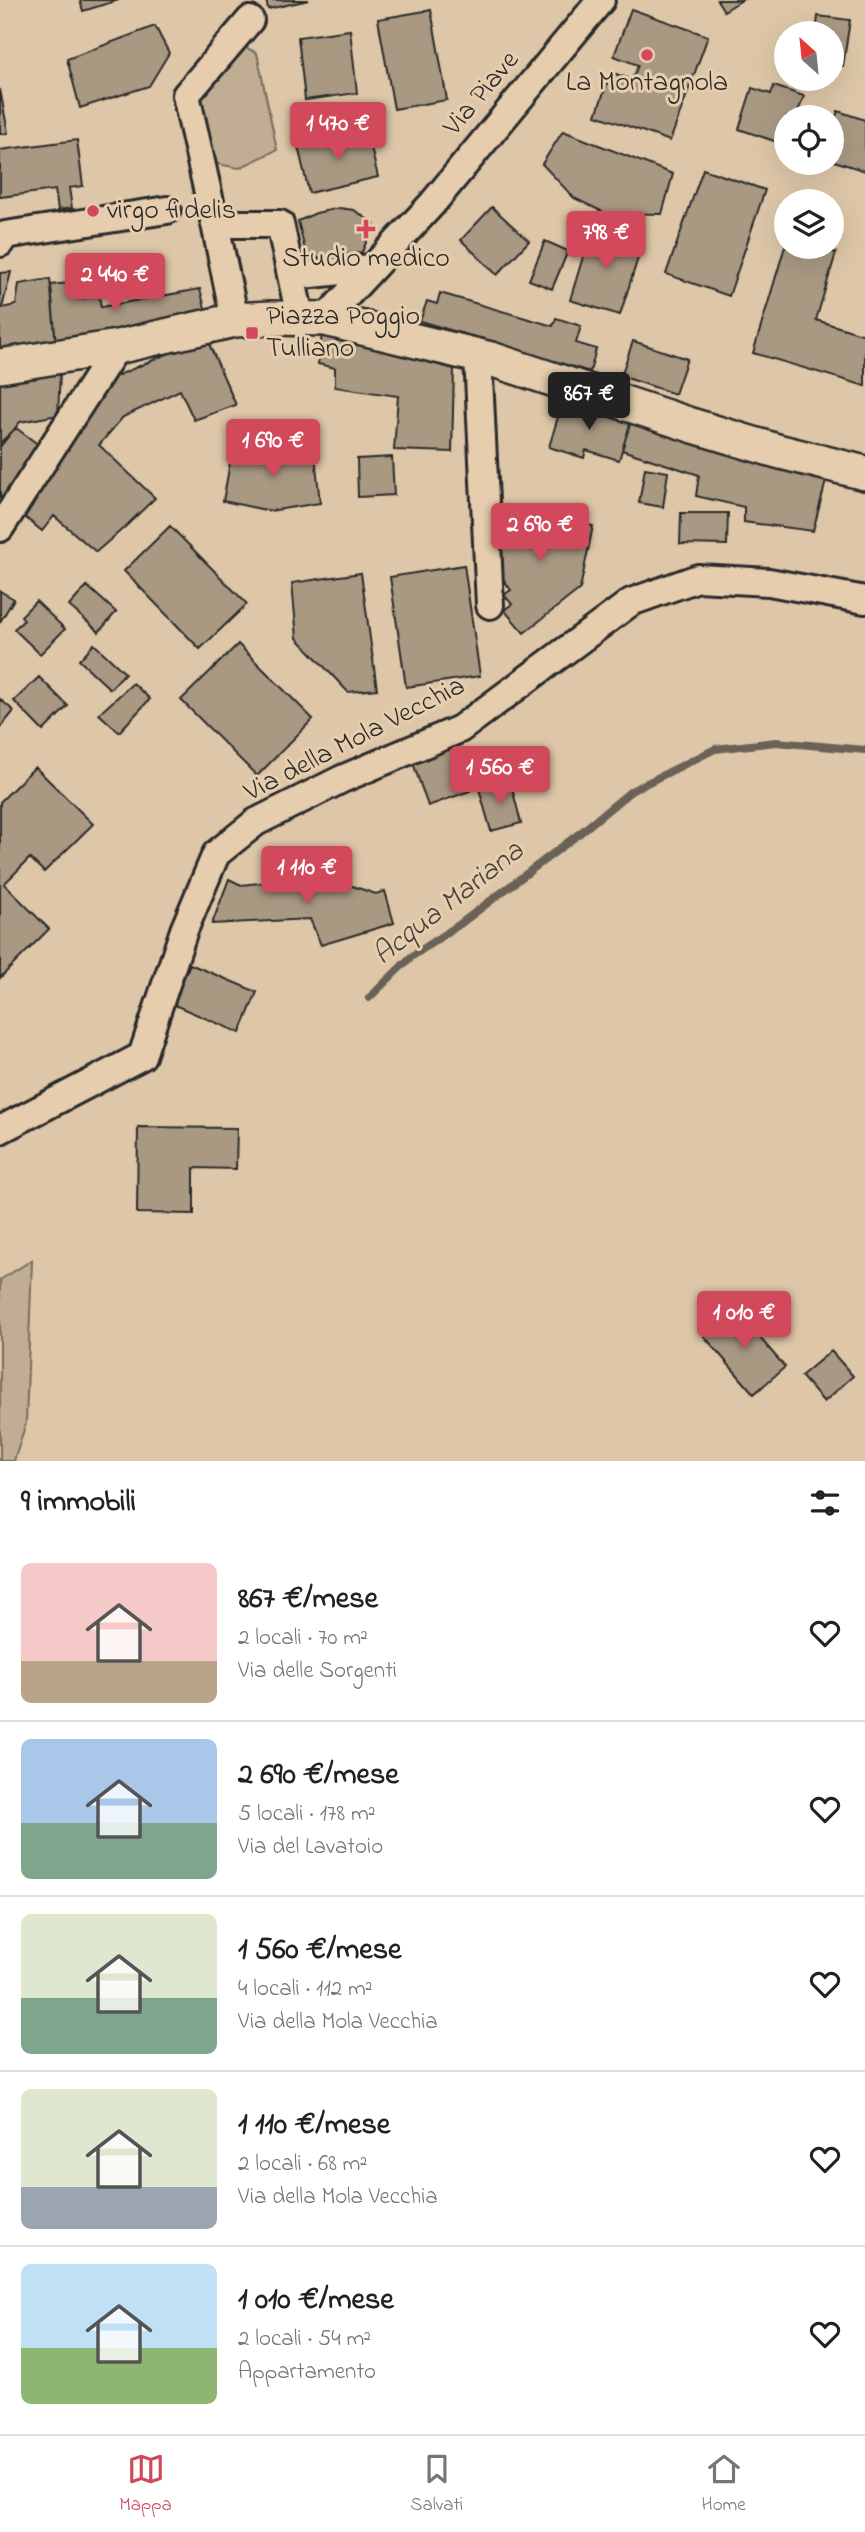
<!DOCTYPE html>
<html lang="it">
<head>
<meta charset="utf-8">
<style>
	:root { --surface:#fff; --page:#f6f6f6; --text:#222; --muted:#767676; --line:#e0e0e0; --accent:#d1495b }
	body { margin:0; font-family:"Indie Flower",sans-serif; background:var(--page); color:var(--text); height:100vh; display:flex; flex-direction:column; font-size:26px; white-space:nowrap }
	* { box-sizing:border-box; margin:0 }
	p { font-size:23px; color:var(--muted) }
	.icon { flex:none; width:38px; height:38px; fill:none; stroke:currentColor; stroke-width:2; stroke-linecap:round; stroke-linejoin:round }
	.map { position:relative; height:1461px; overflow:hidden }
	.drawer { display:flex; flex-direction:column; background:var(--surface); flex:1 }
	.drawer>* { flex:none }
	.needle { width:46px; rotate:333deg }
	.buttons { position:absolute; left:774px; top:21px; display:grid; gap:14px }
	.buttons a { display:grid; place-items:center; width:70px; height:70px; border-radius:50%; background:var(--surface); box-shadow:0 7px 28px #0002; font-size:35px }
	.price { position:absolute; translate:-50% -60px; padding:0 16px; border-radius:7px; background:var(--accent); color:#fff; font-size:23px; line-height:46px; filter:drop-shadow(0 2px 4px #0008) }
	.price::after { content:''; position:absolute; left:50%; top:42px; width:21px; height:16px; margin-left:-10px; background:inherit; clip-path:polygon(0 0,100% 0,50% 100%) }
	.price.active { background:#222; color:#fff }
	ul { padding:0; list-style:none }
	li { display:flex; align-items:center; gap:21px; height:175px; padding:0 21px }
	li+li { border-top:2px solid var(--line) }
	li span { display:grid; place-items:center; flex:none; width:196px; height:140px; border-radius:10px; color:#555 }
	li>.icon { margin-inline-start:auto }
	span .icon { width:84px; height:84px; fill:#fffc; stroke-width:1 }
	li b { font-size:30px }
	h2 { display:flex; justify-content:space-between; align-items:center; height:84px; padding:0 21px; font-size:30px }
	.tabs { display:flex; justify-content:space-around; align-items:center; height:98px; border-top:2px solid var(--line); background:var(--surface); font-size:19px; color:var(--muted) }
	.tabs a { display:grid; justify-items:center; gap:4px }
	.tabs .active { color:var(--accent) }
	.map>svg:first-child { display:block }
</style>
</head>
<body>
<div class="map">
<svg width="865" height="1461" viewBox="0 0 865 1461">
	<rect width="100%" height="100%" fill="#dec7a8"/>
	<filter id="ink" filterUnits="userSpaceOnUse"><feTurbulence type="fractalNoise" baseFrequency=".0143" numOctaves="2"/><feDisplacementMap in="SourceGraphic" scale="14" xChannelSelector="R" yChannelSelector="G"/><feConvolveMatrix kernelMatrix="1 2 1 2 8 2 1 2 1" color-interpolation-filters="sRGB"/></filter>
	<g filter="url(#ink)">
		<!-- green -->
		<path fill="#c0ad93" stroke="#766c5f" stroke-width="2" d="M232 41 257 53 277 150 239 168 201 161 186 95Z
			M32 1260 26 1423 14 1461H0V1280Z"/>
		<g fill="none" stroke-linecap="round" stroke-linejoin="round">
			<!-- stream -->
			<path stroke="#6a6257" stroke-width="8" d="M369 998 411 957 460 924 580 833 631 791 715 749 776 742 865 750"/>
		</g>
		<!-- building -->
		<path fill="#a99983" stroke="#2b2b2b" stroke-width="2" d="M80 0H119L83 11Z
			M266 0H309L268 9Z
			M717 0H742L724 11Z
			M631 9 708 36 670 141 596 115 611 72 632 80 638 65 614 56Z
			M431 10 447 100 394 109 378 19Z
			M818 16 850 20 843 66 831 64V33H816Z
			M155 26 169 53 149 86 80 108 67 59Z
			M350 30 357 93 305 100 298 37Z
			M774 86 804 96 796 117H786V145L739 129 752 88 771 94Z
			M0 89 8 133 0 134Z
			M838 111 865 120V171L831 160V130Z
			M367 130 378 177 309 193 298 146Z
			M563 131 673 174 662 214 605 213 574 198 542 164Z
			M77 140 83 186 69 188 72 208 58 210 55 190 0 197V150Z
			M703 169 765 190 729 296 666 274Z
			M492 207 529 241 497 275 461 240Z
			M339 208 354 210 374 224 362 252 308 263 298 221 316 213Z
			M592 227 643 242 620 315 570 300Z
			M545 241 568 251 552 289 529 280Z
			M786 243V247H813L836 253 816 320 865 335V386L753 353Z
			M11 272 2 308 16 305 19 284 50 279 56 346 0 353V273Z
			M77 282 79 299 99 296 101 307 200 289 206 312 56 346 51 285Z
			M440 293 553 326 556 318 581 326 576 343 596 349 590 372 420 321 427 301 437 304Z
			M322 334 454 369 452 452 394 450 398 396 335 387V368L318 364Z
			M206 337 236 405 194 420 180 390 123 417 99 445 155 498 125 527 96 552 54 516 42 531 16 510 107 380Z
			M633 341 687 359 675 394 621 376Z
			M60 372 58 415 20 422 0 447V382Z
			M563 400 631 421 619 460 586 450 584 458 549 447Z
			M631 421 826 481 813 531 744 522V507L696 496 699 475 622 450Z
			M16 428 39 445 0 503V443Z
			M314 446 320 503 270 511 223 501 232 452 268 453Z
			M392 457 394 495 358 497 357 459Z
			M645 468 668 472 663 507 639 503Z
			M501 508 593 526 580 589 524 633 504 610 512 604 504 595 511 590 505 582 500 581 503 566 498 565 501 555 495 551Z
			M681 513H728L727 545 680 544Z
			M170 526 247 604 200 649 124 571Z
			M464 565 480 676 406 687 390 577Z
			M361 573 377 689 348 692 297 638 292 583Z
			M87 586 116 612 99 632 69 606Z
			M0 591 14 599 0 622Z
			M36 601 65 629 40 654 14 629 24 620 21 616Z
			M94 644 125 673 110 689 79 660Z
			M238 644 313 719 257 776 181 700Z
			M39 677 68 706 43 731 14 701Z
			M133 683 150 699 119 732 99 714Z
			M0 699 14 711 0 728Z
			M454 745 470 791 428 806 412 760Z
			M35 767 93 824 44 872 30 858 4 884 49 929 0 978V802Z
			M510 780 521 823 491 831 479 789Z
			M322 876 376 894 385 891 394 923 321 945 310 919 212 924 229 879 241 885Z
			M190 964 257 992 240 1033 172 1004Z
			M138 1127 237 1128 236 1169 194 1168V1214L137 1213Z
			M735 1309 785 1367 754 1394 704 1336Z
			M831 1351 853 1376 824 1402 801 1376Z"/>
		<g fill="none" stroke-linecap="round" stroke-linejoin="round">
			<!-- minor casing -->
			<g stroke="#2b2b2b" stroke-width="32">
				<path id="minor" d="M215 224 186 95 250 20
					M0 243 5 235 167 210
					M292 276 371 268
					M325 319 432 204 601 0
					M235 320 215 224H280L300 317
					M478 356 490 605
					M0 528 117 347
					M0 1130 142 1056 184 930 216 854 256 822 342 779 460 729 631 602 698 578 769 582 865 600"/>
			</g>
			<!-- major casing -->
			<g stroke="#2b2b2b" stroke-width="38">
				<path id="major" d="M0 366 117 347 235 320 271 318 325 319 491 359 694 426 777 451 865 473"/>
			</g>
			<!-- minor -->
			<use href="#minor" stroke="#e5cdad" stroke-width="26"/>
			<!-- major -->
			<use href="#major" stroke="#e5cdad" stroke-width="33"/>
		</g>
	</g>
	<!-- markers -->
	<g fill="#d1495b" stroke="#e5cdad" stroke-width="2.5">
		<circle cx="647" cy="55" r="7"/>
		<circle cx="93" cy="211" r="7"/>
		<path d="M362.5 218.5h7v7h7v7h-7v7h-7v-7h-7v-7h7z"/>
		<rect x="245" y="326" width="14" height="14" rx="3.5"/>
	</g>
	<g text-anchor="middle" dominant-baseline="central" stroke-width="6" stroke-linejoin="round" paint-order="stroke">
		<!-- poi labels -->
		<g font-size="28" fill="#2b2b2b" stroke="#e5cdad">
			<text x="647" y="83">La Montagnola</text>
			<text x="107" y="211" text-anchor="start">virgo fidelis</text>
			<text x="366" y="259">Studio medico</text>
			<text x="266" y="317" text-anchor="start">Piazza Poggio<tspan x="266" dy="32">Tulliano</tspan></text>
		</g>
		<!-- street labels -->
		<g font-size="28" fill="#2b2b2b" stroke="#e5cdad">
			<text transform="translate(482 94) rotate(-50)">Via Piave</text>
			<text transform="translate(355 740) rotate(-27)">Via della Mola Vecchia</text>
		</g>
		<!-- water labels -->
		<g font-size="30" font-style="italic" fill="#45423e" stroke="#e5cdad">
			<text transform="translate(449 904) rotate(-38)">Acqua Mariana</text>
		</g>
	</g>
</svg>
<div class="buttons">
<a><svg class="needle" viewBox="-14 -14 28 28"><path d="M0-13l5 13h-10z" fill="#e53935"/><path d="M0 13l5-13h-10z" fill="#767676"/></svg></a>
<a><svg class="icon" aria-label="locate" viewBox="0 0 24 24"><circle cx="12" cy="12" r="6"/><path d="M12 2v4M12 18v4M2 12h4M18 12h4"/></svg></a>
<a><svg class="icon" aria-label="layers" viewBox="0 0 24 24"><path d="M12 4l9 5-9 5-9-5zM3 14l9 5 9-5"/></svg></a>
</div>
<b class="price" style="left:338px;top:162px">1 470 €</b>
<b class="price" style="left:606px;top:271px">798 €</b>
<b class="price" style="left:115px;top:313px">2 440 €</b>
<b class="price active" style="left:589px;top:432px">867 €</b>
<b class="price" style="left:273px;top:479px">1 690 €</b>
<b class="price" style="left:540px;top:563px">2 690 €</b>
<b class="price" style="left:500px;top:806px">1 560 €</b>
<b class="price" style="left:307px;top:906px">1 110 €</b>
<b class="price" style="left:744px;top:1351px">1 010 €</b>
</div>
<section class="drawer">
<h2>9 immobili<svg class="icon" aria-label="filters" viewBox="0 0 24 24"><path d="M4 7h16M4 17h16"/><circle cx="9" cy="7" r="2"/><circle cx="15" cy="17" r="2"/></svg></h2>
<ul>
<li><span style="background:linear-gradient(#f6c9c9 70%,#b9a48a 0)"><svg class="icon" aria-label="home" viewBox="0 0 24 24"><path d="M3 11l9-7 9 7M6 9v11h12V9"/></svg></span><div><b>867 €/mese</b><p>2 locali · 70 m²</p><p>Via delle Sorgenti</p></div><svg class="icon" aria-label="heart" viewBox="0 0 24 24"><path d="M12 20l-8-8c-3-5 5-10 8-4 3-6 11-1 8 4z"/></svg></li>
<li><span style="background:linear-gradient(#a9c7e8 60%,#7fa58c 0)"><svg class="icon" aria-label="home" viewBox="0 0 24 24"><path d="M3 11l9-7 9 7M6 9v11h12V9"/></svg></span><div><b>2 690 €/mese</b><p>5 locali · 178 m²</p><p>Via del Lavatoio</p></div><svg class="icon" aria-label="heart" viewBox="0 0 24 24"><path d="M12 20l-8-8c-3-5 5-10 8-4 3-6 11-1 8 4z"/></svg></li>
<li><span style="background:linear-gradient(#dfe7d0 60%,#7fa58c 0)"><svg class="icon" aria-label="home" viewBox="0 0 24 24"><path d="M3 11l9-7 9 7M6 9v11h12V9"/></svg></span><div><b>1 560 €/mese</b><p>4 locali · 112 m²</p><p>Via della Mola Vecchia</p></div><svg class="icon" aria-label="heart" viewBox="0 0 24 24"><path d="M12 20l-8-8c-3-5 5-10 8-4 3-6 11-1 8 4z"/></svg></li>
<li><span style="background:linear-gradient(#dfe7d0 70%,#9aa5b1 0)"><svg class="icon" aria-label="home" viewBox="0 0 24 24"><path d="M3 11l9-7 9 7M6 9v11h12V9"/></svg></span><div><b>1 110 €/mese</b><p>2 locali · 68 m²</p><p>Via della Mola Vecchia</p></div><svg class="icon" aria-label="heart" viewBox="0 0 24 24"><path d="M12 20l-8-8c-3-5 5-10 8-4 3-6 11-1 8 4z"/></svg></li>
<li><span style="background:linear-gradient(#bfe0f5 60%,#8fb573 0)"><svg class="icon" aria-label="home" viewBox="0 0 24 24"><path d="M3 11l9-7 9 7M6 9v11h12V9"/></svg></span><div><b>1 010 €/mese</b><p>2 locali · 54 m²</p><p>Appartamento</p></div><svg class="icon" aria-label="heart" viewBox="0 0 24 24"><path d="M12 20l-8-8c-3-5 5-10 8-4 3-6 11-1 8 4z"/></svg></li>
</ul>
</section>
<nav class="tabs">
<a class="active"><svg class="icon" aria-label="map" viewBox="0 0 24 24"><path d="M3 6l6-2 6 2 6-2v14l-6 2-6-2-6 2zM9 4v14M15 6v14"/></svg>Mappa</a>
<a><svg class="icon" aria-label="saved" viewBox="0 0 24 24"><path d="M7 4h10v16l-5-4-5 4z"/></svg>Salvati</a>
<a><svg class="icon" aria-label="home" viewBox="0 0 24 24"><path d="M3 11l9-7 9 7M6 9v11h12V9"/></svg>Home</a>
</nav>
</body>
</html>
